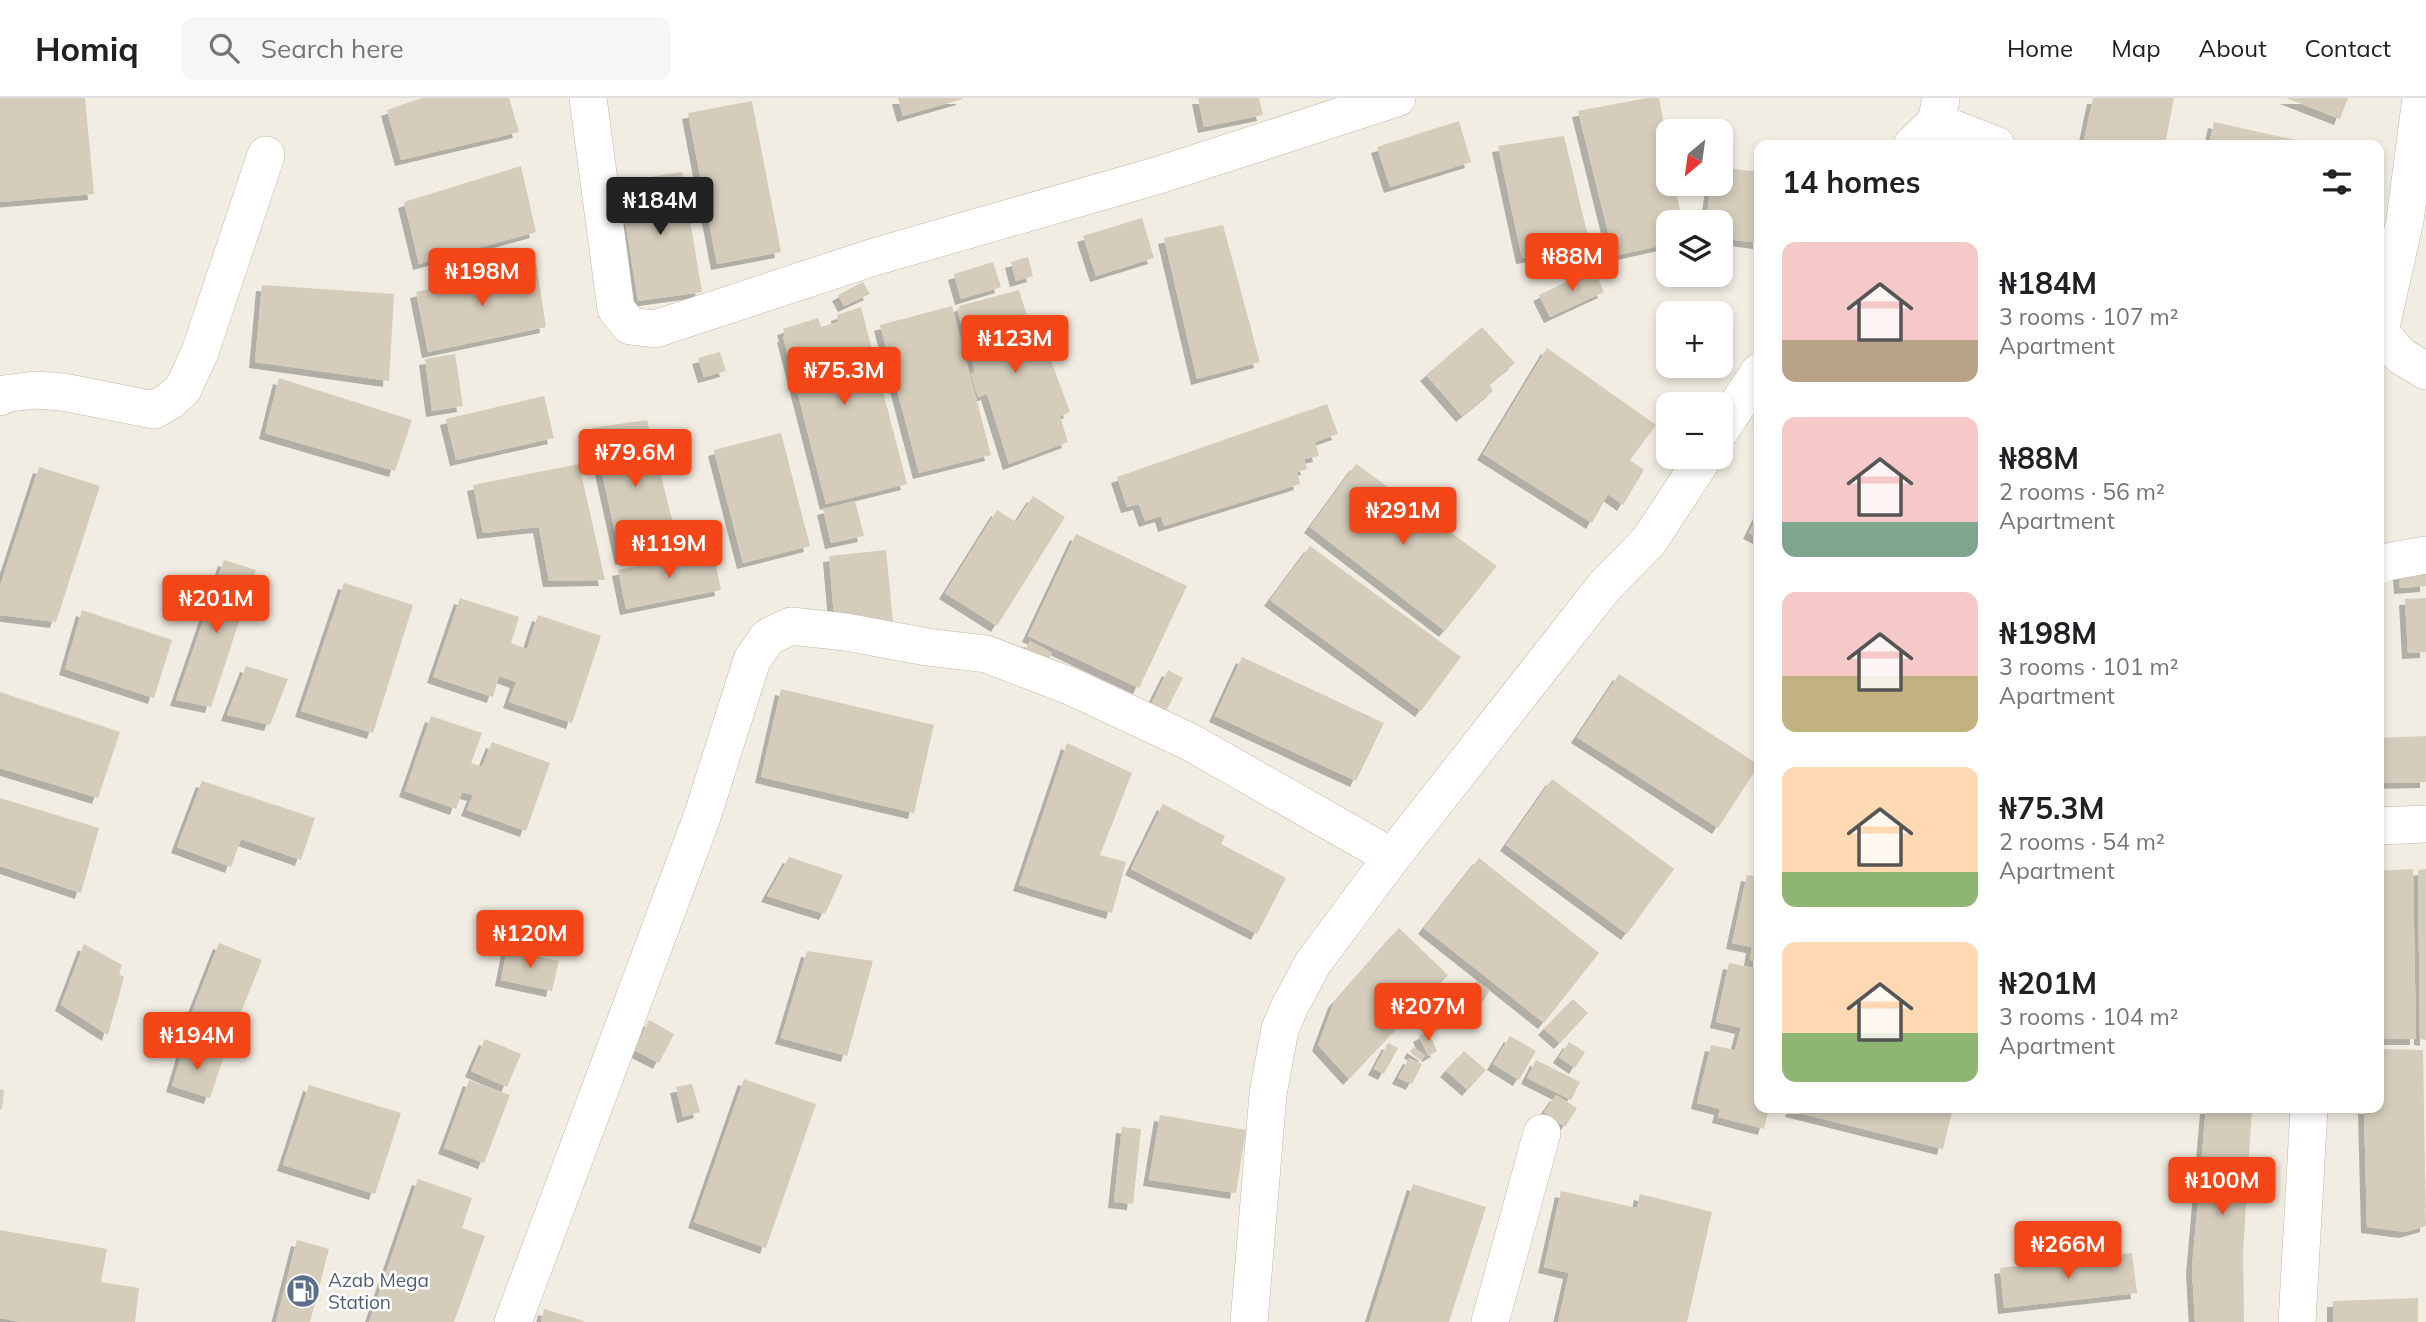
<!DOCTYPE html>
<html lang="en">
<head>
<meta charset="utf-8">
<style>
	:root { --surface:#fff; --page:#f6f6f6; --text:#202124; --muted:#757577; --line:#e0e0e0; --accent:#f44616 }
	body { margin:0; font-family:Mulish,sans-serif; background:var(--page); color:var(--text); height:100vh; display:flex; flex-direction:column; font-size:26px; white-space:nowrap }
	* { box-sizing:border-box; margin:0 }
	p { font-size:23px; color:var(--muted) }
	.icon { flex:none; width:38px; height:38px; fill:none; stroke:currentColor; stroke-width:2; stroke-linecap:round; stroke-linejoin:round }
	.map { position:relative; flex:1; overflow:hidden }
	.panel { position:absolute; left:1754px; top:42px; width:630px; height:973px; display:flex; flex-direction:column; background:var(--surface); border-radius:14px; box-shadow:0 4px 10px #0003 }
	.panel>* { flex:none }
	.needle { width:46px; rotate:209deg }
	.controls { position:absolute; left:1656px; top:21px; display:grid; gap:14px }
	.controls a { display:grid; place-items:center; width:77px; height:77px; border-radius:14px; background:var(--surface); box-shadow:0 4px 10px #0003; font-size:35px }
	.price { position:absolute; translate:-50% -60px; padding:0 16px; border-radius:7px; background:var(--accent); color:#fff; font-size:23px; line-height:46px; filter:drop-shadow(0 2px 4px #0008) }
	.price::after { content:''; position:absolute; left:50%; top:42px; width:21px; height:16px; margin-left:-10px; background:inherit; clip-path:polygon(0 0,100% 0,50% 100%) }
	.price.selected { background:#222; color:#fff }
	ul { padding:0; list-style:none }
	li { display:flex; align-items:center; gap:21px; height:175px; padding:0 28px }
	li span { display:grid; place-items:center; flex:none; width:196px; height:140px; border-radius:14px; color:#555 }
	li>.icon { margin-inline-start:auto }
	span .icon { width:84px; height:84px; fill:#fffc; stroke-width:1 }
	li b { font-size:30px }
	h2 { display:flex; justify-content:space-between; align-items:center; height:84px; padding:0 28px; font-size:30px }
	header { display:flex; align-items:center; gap:42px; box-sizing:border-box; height:98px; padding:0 35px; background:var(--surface); border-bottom:2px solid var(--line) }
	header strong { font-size:33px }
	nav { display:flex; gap:38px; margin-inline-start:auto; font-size:24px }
	.search { width:490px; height:63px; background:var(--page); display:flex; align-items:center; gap:18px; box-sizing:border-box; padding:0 24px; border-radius:14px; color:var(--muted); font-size:26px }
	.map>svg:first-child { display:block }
</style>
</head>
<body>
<header>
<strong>Homiq</strong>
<div class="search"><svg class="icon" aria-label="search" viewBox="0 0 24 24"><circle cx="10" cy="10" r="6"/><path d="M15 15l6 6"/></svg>Search here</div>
<nav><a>Home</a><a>Map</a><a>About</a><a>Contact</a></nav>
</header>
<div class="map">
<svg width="2426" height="1224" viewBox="0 0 2426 1224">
	<defs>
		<filter id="shadow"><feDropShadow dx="-6" dy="6" stdDeviation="0" flood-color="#0004"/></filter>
	</defs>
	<rect width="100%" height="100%" fill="#f1ede2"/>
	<!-- building -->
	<path fill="#d5ccbb" filter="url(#shadow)" d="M0 0H85L94 96 0 104Z
		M422 0H509L519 34 401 62 387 12Z
		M898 0H962V1L903 18Z
		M1198 0H1259L1263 17 1204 29Z
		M1647 0H1659L1668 48V86H1675L1682 124H1668V146L1614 158 1578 13Z
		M2093 0H2174L2165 47H2083Z
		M2286 0H2348L2340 21Z
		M752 3 781 154 717 166 688 15Z
		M1459 23 1471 64 1390 89 1377 49Z
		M2214 24 2313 46V47H2209Z
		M1564 38 1591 151 1522 160 1498 48Z
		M521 68 536 134 419 166 404 104Z
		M1720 69 1759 74V145L1720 140V124H1706L1711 86H1720Z
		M682 74 702 194 638 203 619 84Z
		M1142 120 1154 160 1096 178 1083 138Z
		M1223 127 1260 264 1197 281 1164 140Z
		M1028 159 1033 178 1016 183 1011 164Z
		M993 164 1001 189 961 201 954 176Z
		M536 165 546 229 428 254 416 194Z
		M1594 171 1604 194 1550 219 1539 197Z
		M863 184 870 196 844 208 838 197Z
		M262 187 394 196 389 283 255 264Z
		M1019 192 1031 230 1038 227 1070 314 1060 318 1068 344 1009 366 987 296 978 299 971 276 975 274 957 211 960 210 959 208Z
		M952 208 991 357 919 375 880 227Z
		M861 209 907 386 826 406 783 238H785L783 231 818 220 821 229 838 224 837 217Z
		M1482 229 1515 265 1489 286 1493 293 1462 318 1426 277Z
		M1547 250 1656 327 1630 362 1644 372 1623 407 1608 396 1592 425 1483 356Z
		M720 254 726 273 704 279 698 260Z
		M455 256 463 308 432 313 425 261Z
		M279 280 412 322 395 373 265 335Z
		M544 298 554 340 456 362 446 321Z
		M1327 306 1338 336 1315 344 1319 358 1304 361 1307 371 1297 374 1300 386 1164 428 1161 418 1145 423 1139 406 1127 409 1117 379Z
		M647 322 679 449 621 461 592 330Z
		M781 335 810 448 743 465 714 352Z
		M579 366 605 482 549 483 539 429 483 435 473 387Z
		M1356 366 1497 468 1445 533 1310 429Z
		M39 369 100 388 56 524 0 517V488Z
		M1033 398 1065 419 997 528 945 495 997 412 1016 424Z
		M855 403 864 438 831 445 823 411Z
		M1759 415V440L1749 435Z
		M1076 436 1187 488 1139 590 1028 538Z
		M1310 448 1461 559 1421 613 1270 502Z
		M886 452 893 524 835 529 829 458Z
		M713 454 721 492 626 511 618 472Z
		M224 462 256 472 211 609 176 602Z
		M2426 462V488L2400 490 2398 464Z
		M344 485 413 507 373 635 301 613Z
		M460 500 519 519 511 545 527 551 538 517 601 538 572 625 509 604 516 584 499 578 493 599 433 579Z
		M2426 500V554L2408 555 2405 501Z
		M82 512 172 542 154 600 65 571Z
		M1030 543 1052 555 1046 566 1024 554Z
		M1242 559 1384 625 1356 683 1215 618Z
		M246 568 288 581 270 627 227 617Z
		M1168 572 1183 580 1165 615 1150 608Z
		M1619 576 1759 667 1718 730 1577 639Z
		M781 591 934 627 914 715 761 679Z
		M0 594 120 634 98 700 0 670Z
		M431 618 482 635 471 665 482 669 492 644 550 665 526 733 467 712 473 697 462 694 456 711 405 693Z
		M2426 638V684L2378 685V640Z
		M1067 645 1132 675 1100 757 1126 764 1112 815 1019 787Z
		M1552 681 1674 771 1627 836 1506 747Z
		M202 683 315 720 301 762 241 741 231 769 177 749Z
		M0 700 99 730 81 795 0 768Z
		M1163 706 1225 738 1221 746 1286 780 1257 836 1131 771Z
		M789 759 843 777 825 816 767 798Z
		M1479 760 1599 855 1544 925 1424 830Z
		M2413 771 2416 941H2378V773Z
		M2426 771V942L2420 941 2418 772Z
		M1747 777 1759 779V864L1750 862 1752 849 1732 845Z
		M1399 830 1448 877 1349 981 1318 947 1334 904Z
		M219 845 262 862 225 954 183 937Z
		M84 846 122 867 119 876 124 879 108 937 61 907Z
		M507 851 559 863 552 893 501 882Z
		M807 853 873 863 847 958 781 940Z
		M1729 865 1759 871V1010H1769L1764 1031 1718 1019 1720 1011 1697 1005 1711 947 1735 952 1741 930 1716 924Z
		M1476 883 1490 892 1476 914 1462 906Z
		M1573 901 1588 915 1560 945 1544 931Z
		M649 922 674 936 659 965 634 952Z
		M1428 933 1437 953 1428 958 1419 938Z
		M1510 938 1536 953 1519 982 1493 966Z
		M485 941 521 956 507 989 471 973Z
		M1569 944 1585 954 1575 970 1559 959Z
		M1388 945 1398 950 1384 976 1374 971Z
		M184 948 223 961 210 1000 172 988Z
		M1413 949 1425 957 1421 963 1410 954Z
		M2378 951 2423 952 2426 1128 2405 1134 2367 1129 2364 1010H2378Z
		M1464 953 1486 972 1468 992 1446 973Z
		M1409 960 1422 966 1412 986 1398 980Z
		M1536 962 1580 984 1571 1002 1527 980Z
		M744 981 816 1006 766 1150 694 1124Z
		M469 982 510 997 484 1065 444 1050Z
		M692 986 700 1014 683 1019 676 989Z
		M309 987 401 1015 375 1096 283 1067Z
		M0 991 4 992 2 1011H0Z
		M1556 997 1577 1010 1565 1029 1544 1014Z
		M1792 1010H1953L1943 1051 1791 1013Z
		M2206 1010H2252L2243 1155 2244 1224H2195L2192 1170Z
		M1160 1017 1246 1032 1236 1095 1149 1082Z
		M1122 1029 1141 1031 1133 1106 1114 1104Z
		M418 1081 472 1100 462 1130 485 1138 454 1224H369Z
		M1413 1086 1486 1109 1449 1224H1369Z
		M1561 1093 1637 1110 1640 1096 1712 1114 1687 1224H1558L1569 1175 1544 1169Z
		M0 1132 107 1151 101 1184 139 1190 135 1224H21L0 1220Z
		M297 1142 329 1151 310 1224H276Z
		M2132 1155 2137 1195 2004 1210 2000 1170Z
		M2418 1200V1224H2333V1203Z
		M544 1211 584 1223V1224H541Z"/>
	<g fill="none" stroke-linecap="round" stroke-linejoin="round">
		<!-- minor casing -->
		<g stroke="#bfb8a8" stroke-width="38">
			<path id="minor" d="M588 0 616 211 630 228 655 231 874 159 1159 77 1397 0
				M1936 24 1996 47
				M1912 47 1936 24 1941 1
				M2378 232 2401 258 2426 273
				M2380 233 2405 122 2421 0
				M0 299 3 296 35 292 63 294 154 312 171 302 183 291 200 254 266 57
				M1720 333 1759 274
				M2378 468 2387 464 2426 457
				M2378 728 2426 726
				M513 1224 702 719 752 562 768 539 791 528 846 534 927 549 986 556 1070 588 1190 644 1392 759 1604 489 1649 443 1704 359
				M1249 1224 1268 996 1280 931 1290 908 1313 865 1392 759
				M1490 1224 1542 1035
				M2297 1224 2309 1010"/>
		</g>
		<!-- minor -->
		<use href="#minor" stroke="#fff" stroke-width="37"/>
	</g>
	<!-- icons -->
	<defs>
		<g id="fuel-disc" transform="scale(1.75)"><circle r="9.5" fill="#5c6f8a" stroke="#fff"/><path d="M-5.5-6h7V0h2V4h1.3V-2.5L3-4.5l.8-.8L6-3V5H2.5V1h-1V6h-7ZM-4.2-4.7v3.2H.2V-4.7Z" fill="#fff"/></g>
	</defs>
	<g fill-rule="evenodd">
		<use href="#fuel-disc" x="303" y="1193"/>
	</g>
	<g text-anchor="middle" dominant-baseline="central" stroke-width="5" stroke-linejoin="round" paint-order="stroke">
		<!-- service labels -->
		<g font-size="19" fill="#4e5e75" stroke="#fff" text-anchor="start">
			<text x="328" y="1182">Azab Mega<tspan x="328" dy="22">Station</tspan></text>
		</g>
	</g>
</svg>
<div class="controls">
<a><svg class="needle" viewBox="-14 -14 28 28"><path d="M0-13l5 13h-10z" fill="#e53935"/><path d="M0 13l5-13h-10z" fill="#757577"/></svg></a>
<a><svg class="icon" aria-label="layers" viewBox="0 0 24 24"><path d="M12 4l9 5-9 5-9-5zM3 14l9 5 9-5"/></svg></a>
<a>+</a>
<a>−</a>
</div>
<b class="price selected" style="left:660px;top:139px">₦184M</b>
<b class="price" style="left:1572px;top:195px">₦88M</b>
<b class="price" style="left:482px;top:210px">₦198M</b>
<b class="price" style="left:1015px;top:277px">₦123M</b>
<b class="price" style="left:844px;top:309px">₦75.3M</b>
<b class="price" style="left:635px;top:391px">₦79.6M</b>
<b class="price" style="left:1403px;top:449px">₦291M</b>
<b class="price" style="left:669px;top:482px">₦119M</b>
<b class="price" style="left:216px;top:537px">₦201M</b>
<b class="price" style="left:530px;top:872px">₦120M</b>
<b class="price" style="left:1428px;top:945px">₦207M</b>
<b class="price" style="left:197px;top:974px">₦194M</b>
<b class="price" style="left:2222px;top:1119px">₦100M</b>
<b class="price" style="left:2068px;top:1183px">₦266M</b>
<section class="panel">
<h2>14 homes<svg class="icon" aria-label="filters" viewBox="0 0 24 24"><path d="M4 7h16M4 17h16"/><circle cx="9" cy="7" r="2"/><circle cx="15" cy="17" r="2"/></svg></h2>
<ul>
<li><span style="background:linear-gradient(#f6c9c9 70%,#b9a48a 0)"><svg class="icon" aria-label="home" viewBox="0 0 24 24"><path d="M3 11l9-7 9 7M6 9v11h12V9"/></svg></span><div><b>₦184M</b><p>3 rooms · 107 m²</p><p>Apartment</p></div></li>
<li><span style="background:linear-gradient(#f6c9c9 75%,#7fa58c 0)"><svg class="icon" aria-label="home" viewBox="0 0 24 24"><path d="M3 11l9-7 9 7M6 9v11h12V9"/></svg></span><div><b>₦88M</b><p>2 rooms · 56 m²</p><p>Apartment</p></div></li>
<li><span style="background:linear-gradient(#f6c9c9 60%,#c2b280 0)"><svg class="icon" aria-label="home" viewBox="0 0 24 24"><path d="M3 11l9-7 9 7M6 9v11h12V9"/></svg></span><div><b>₦198M</b><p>3 rooms · 101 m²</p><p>Apartment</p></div></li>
<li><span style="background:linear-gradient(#ffd9b3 75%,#8fb573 0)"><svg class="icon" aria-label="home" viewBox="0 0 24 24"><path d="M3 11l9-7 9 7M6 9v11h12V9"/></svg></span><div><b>₦75.3M</b><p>2 rooms · 54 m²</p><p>Apartment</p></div></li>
<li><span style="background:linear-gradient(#ffd9b3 65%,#8fb573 0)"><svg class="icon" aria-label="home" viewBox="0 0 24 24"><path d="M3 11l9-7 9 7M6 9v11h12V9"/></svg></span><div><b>₦201M</b><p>3 rooms · 104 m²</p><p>Apartment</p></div></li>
</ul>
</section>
</div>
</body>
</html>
